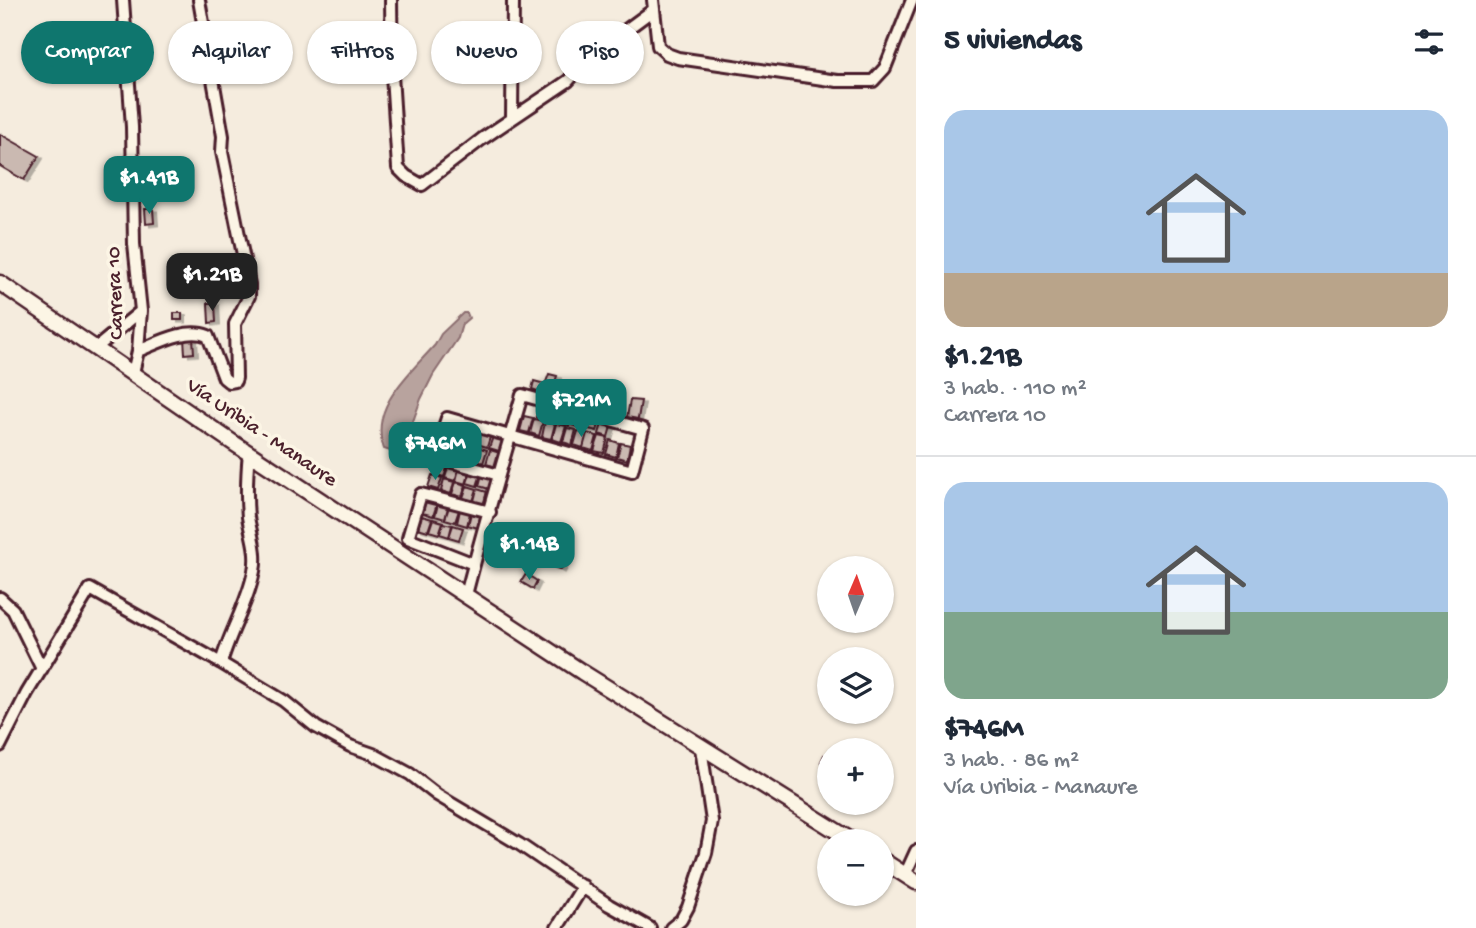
<!DOCTYPE html>
<html lang="es">
<head>
<meta charset="utf-8">
<style>
	:root { --surface:#fff; --page:#f6f6f7; --text:#1f2937; --muted:#747a83; --line:#e0e1e3; --accent:#0f766e }
	body { margin:0; font-family:"Gochi Hand",sans-serif; background:var(--page); color:var(--text); height:100vh; display:flex; flex-direction:column; font-size:26px; white-space:nowrap }
	* { box-sizing:border-box; margin:0 }
	p { font-size:23px; color:var(--muted) }
	.icon { flex:none; width:38px; height:38px; fill:none; stroke:currentColor; stroke-width:2; stroke-linecap:round; stroke-linejoin:round }
	.map { position:relative; flex:1; overflow:hidden }
	.sheet { display:flex; flex-direction:column; background:var(--surface); width:560px }
	.sheet>* { flex:none }
	.hud { position:absolute; left:21px; top:21px; width:665px; height:63px; display:flex; gap:14px }
	.needle { width:46px; rotate:2deg }
	.fabs { position:absolute; left:817px; top:556px; display:grid; gap:14px }
	.fabs a { display:grid; place-items:center; width:77px; height:77px; border-radius:50%; background:var(--surface); box-shadow:0 2px 5px #0004; font-size:35px }
	.price { position:absolute; translate:-50% -60px; padding:0 16px; border-radius:14px; background:var(--accent); color:#fff; font-size:23px; line-height:46px; filter:drop-shadow(0 2px 4px #0008) }
	.price::after { content:''; position:absolute; left:50%; top:42px; width:21px; height:16px; margin-left:-10px; background:inherit; clip-path:polygon(0 0,100% 0,50% 100%) }
	.price.active { background:#222; color:#fff }
	ul { padding:0; list-style:none }
	li { display:grid; align-content:center; gap:14px; height:371px; padding:0 28px }
	li+li { border-top:2px solid var(--line) }
	li span { display:grid; place-items:center; height:217px; border-radius:21px; color:#555 }
	li>.icon { margin-inline-start:auto }
	span .icon { width:126px; height:126px; fill:#fffc; stroke-width:1 }
	li b { font-size:30px }
	h2 { display:flex; justify-content:space-between; align-items:center; height:84px; padding:0 28px; font-size:30px }
	.tag { padding:0 24px; border-radius:32px; background:var(--surface); box-shadow:0 2px 5px #0004; font-size:24px; line-height:63px }
	.tag.active { background:var(--accent); color:#fff }
	main { display:flex; flex:1; min-height:0 }
	.map>svg:first-child { display:block }
</style>
</head>
<body>
<main>
<div class="map">
<svg width="916" height="928" viewBox="0 0 916 928">
	<defs>
		<filter id="shadow"><feDropShadow dx="4" dy="2.5" stdDeviation="0" flood-color="#0004"/></filter>
	</defs>
	<rect width="100%" height="100%" fill="#f5ecde"/>
	<filter id="ink" filterUnits="userSpaceOnUse"><feTurbulence type="fractalNoise" baseFrequency=".0143" numOctaves="2"/><feDisplacementMap in="SourceGraphic" scale="14" xChannelSelector="R" yChannelSelector="G"/><feConvolveMatrix kernelMatrix="1 2 1 2 8 2 1 2 1" color-interpolation-filters="sRGB"/></filter>
	<g filter="url(#ink)">
		<!-- water -->
		<path fill="#b8a39e" stroke="#8c6e70" stroke-width="2" d="M463 313H467L469 318 462 324 458 338 433 375 421 399 403 449 396 453 384 449C368 408 410 373 435 345L441 334Z"/>
		<!-- building -->
		<path fill="#cab9b1" stroke="#4a1f2b" stroke-width="2" filter="url(#shadow)" d="M0 134 39 156 24 180 0 166Z
			M144 170H162V176H144Z
			M145 209H153L154 223 146 224Z
			M208 303H215L216 322 209 323Z
			M174 313H182V320H174Z
			M184 338H193L194 353 185 354Z
			M549 374 557 376 554 385 546 382Z
			M534 381 545 384 543 393 532 389Z
			M554 387 565 390 562 399 552 396Z
			M577 394 587 395 585 405 575 404Z
			M599 397 607 399 605 410 597 408Z
			M630 400 641 401 638 419 627 417Z
			M540 404 551 407 546 420 536 417Z
			M563 410 572 412 569 426 559 423Z
			M574 413 582 415 579 427 571 425Z
			M524 416 533 418 529 433 520 431Z
			M584 416 600 420 597 431 581 427Z
			M534 419 543 421 539 436 530 433Z
			M449 421 459 424 455 437 445 434Z
			M603 421 612 423 608 437 599 434Z
			M545 422 555 424 551 439 542 437Z
			M459 424 469 427 465 441 455 438Z
			M556 424 566 426 561 442 552 439Z
			M470 427 480 430 476 445 466 442Z
			M567 428 576 430 572 445 563 442Z
			M481 431 491 434 487 447 477 444Z
			M578 431 587 433 583 448 574 445Z
			M587 433 597 436 593 451 583 448Z
			M494 434 504 437 499 451 489 448Z
			M599 436 608 438 604 453 594 451Z
			M443 438 454 441 450 453 440 450Z
			M610 440 619 443 616 457 606 454Z
			M621 443 630 445 627 460 617 457Z
			M477 447 487 450 483 463 473 460Z
			M490 450 500 453 496 467 486 464Z
			M437 462 448 465 444 477 434 474Z
			M449 465 459 468 455 481 445 478Z
			M459 468 470 471 466 484 456 481Z
			M471 471 481 474 477 486 467 483Z
			M482 474 492 477 489 489 479 486Z
			M432 475 442 478 438 490 428 487Z
			M444 479 454 482 451 494 441 491Z
			M456 482 466 485 462 497 452 494Z
			M467 486 477 489 473 501 463 498Z
			M477 489 487 492 484 504 474 501Z
			M425 501 437 504 433 516 423 513Z
			M438 504 448 507 445 519 435 516Z
			M449 507 459 510 455 522 445 519Z
			M460 510 470 513 467 526 457 523Z
			M471 513 488 514 478 528 468 525Z
			M422 516 432 519 428 531 418 528Z
			M433 519 443 522 439 534 429 531Z
			M443 523 452 525 449 537 440 534Z
			M453 525 463 528 459 540 449 537Z
			M555 549 569 556 561 570 548 564Z
			M526 574 537 581 533 589 521 582Z
			M824 755 830 758 829 766 821 762Z"/>
		<g fill="none" stroke-linecap="round" stroke-linejoin="round">
			<!-- minor casing -->
			<g stroke="#4a1f2b" stroke-width="16">
				<path id="minor" d="M123 0 132 127 134 244 141 311 138 351 133 373
					M391 0 392 75 398 168 406 176 422 185 482 139 568 81 592 55 653 10
					M653 0 658 46 667 54 678 58 837 81H873L885 68 912 0
					M512 118 513 0
					M96 348 141 311
					M138 351C158 343 186 327 208 336L224 378 229 382 235 381 236 378 235 324 249 296V284L222 152 223 136 199 0
					M249 452C247 473 246 495 248 517 251 535 258 552 254 571 248 603 230 631 221 663L284 701 316 727 350 746 373 754 410 774 437 795 519 844 609 905 650 928
					M474 564 408 538 421 494 490 512
					M466 595C483 528 503 462 522 395L643 429 632 471 447 418 434 457 499 475
					M0 598 13 610 42 669
					M0 746 27 693 90 589 221 663
					M905 875 916 851
					M557 928 583 886
					M671 928 681 920 688 907 706 853 712 821 701 748"/>
			</g>
			<!-- major casing -->
			<g stroke="#4a1f2b" stroke-width="19">
				<path id="major" d="M0 283 232 442 582 672 854 842
					M882 860 916 882"/>
			</g>
			<!-- minor -->
			<use href="#minor" stroke="#fcf5e5" stroke-width="10"/>
			<!-- major -->
			<use href="#major" stroke="#fcf5e5" stroke-width="14"/>
		</g>
	</g>
	<g text-anchor="middle" dominant-baseline="central" stroke-width="7" stroke-linejoin="round" paint-order="stroke">
		<!-- street labels -->
		<g font-size="21" fill="#4a1f2b" stroke="#fcf5e5">
			<text transform="translate(117 293) rotate(-92)">Carrera 10</text>
			<text transform="translate(261 434) rotate(34)">Vía Uribia - Manaure</text>
		</g>
	</g>
</svg>
<div class="fabs">
<a><svg class="needle" viewBox="-14 -14 28 28"><path d="M0-13l5 13h-10z" fill="#e53935"/><path d="M0 13l5-13h-10z" fill="#747a83"/></svg></a>
<a><svg class="icon" aria-label="layers" viewBox="0 0 24 24"><path d="M12 4l9 5-9 5-9-5zM3 14l9 5 9-5"/></svg></a>
<a>+</a>
<a>−</a>
</div>
<b class="price" style="left:149px;top:216px">$1.41B</b>
<b class="price active" style="left:212px;top:313px">$1.21B</b>
<b class="price" style="left:581px;top:439px">$721M</b>
<b class="price" style="left:435px;top:482px">$746M</b>
<b class="price" style="left:529px;top:582px">$1.14B</b>
<div class="hud">
<a class="tag active">Comprar</a>
<a class="tag">Alquilar</a>
<a class="tag">Filtros</a>
<a class="tag">Nuevo</a>
<a class="tag">Piso</a>
</div>
</div>
<section class="sheet">
<h2>5 viviendas<svg class="icon" aria-label="filters" viewBox="0 0 24 24"><path d="M4 7h16M4 17h16"/><circle cx="9" cy="7" r="2"/><circle cx="15" cy="17" r="2"/></svg></h2>
<ul>
<li><span style="background:linear-gradient(#a9c7e8 75%,#b9a48a 0)"><svg class="icon" aria-label="home" viewBox="0 0 24 24"><path d="M3 11l9-7 9 7M6 9v11h12V9"/></svg></span><div><b>$1.21B</b><p>3 hab. · 110 m²</p><p>Carrera 10</p></div></li>
<li><span style="background:linear-gradient(#a9c7e8 60%,#7fa58c 0)"><svg class="icon" aria-label="home" viewBox="0 0 24 24"><path d="M3 11l9-7 9 7M6 9v11h12V9"/></svg></span><div><b>$746M</b><p>3 hab. · 86 m²</p><p>Vía Uribia - Manaure</p></div></li>
</ul>
</section>
</main>
</body>
</html>
